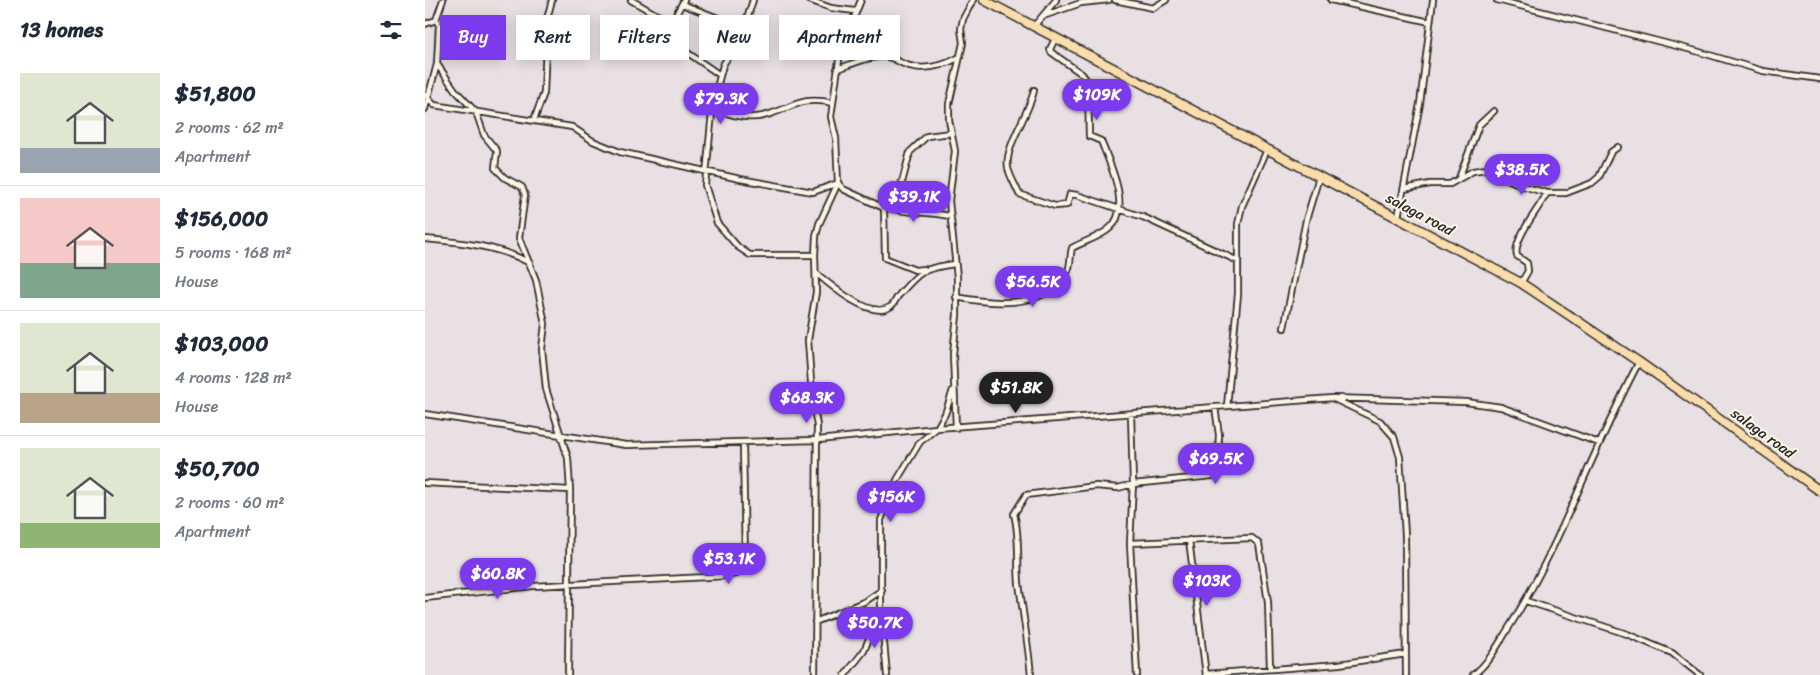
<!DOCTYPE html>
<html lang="en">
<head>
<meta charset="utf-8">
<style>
	:root { --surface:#fff; --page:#f2f2f3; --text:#1f2937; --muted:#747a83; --line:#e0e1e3; --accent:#7c3aed }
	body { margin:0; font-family:Sriracha,sans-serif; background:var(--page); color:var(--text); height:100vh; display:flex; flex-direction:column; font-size:19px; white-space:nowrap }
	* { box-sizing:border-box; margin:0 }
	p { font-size:16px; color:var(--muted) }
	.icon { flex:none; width:28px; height:28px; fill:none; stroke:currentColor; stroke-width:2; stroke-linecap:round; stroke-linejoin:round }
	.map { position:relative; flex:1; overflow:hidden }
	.panel { display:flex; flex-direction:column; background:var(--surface); width:425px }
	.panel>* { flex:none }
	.hud { position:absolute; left:15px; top:15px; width:475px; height:45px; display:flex; gap:10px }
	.price { position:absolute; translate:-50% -42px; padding:0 11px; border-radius:18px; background:var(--accent); color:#fff; font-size:16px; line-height:32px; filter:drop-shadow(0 1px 2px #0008) }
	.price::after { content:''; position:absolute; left:50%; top:30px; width:15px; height:11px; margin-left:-8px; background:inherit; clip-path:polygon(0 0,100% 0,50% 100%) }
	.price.on { background:#222; color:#fff }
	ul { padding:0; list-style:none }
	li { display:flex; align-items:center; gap:15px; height:125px; padding:0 20px }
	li+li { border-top:1px solid var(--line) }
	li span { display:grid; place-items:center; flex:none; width:140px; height:100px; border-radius:0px; color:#555 }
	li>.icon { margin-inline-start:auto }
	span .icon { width:60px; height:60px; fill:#fffc; stroke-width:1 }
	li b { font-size:21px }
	h2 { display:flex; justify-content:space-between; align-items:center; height:60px; padding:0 20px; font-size:21px }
	.chip { padding:0 18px; border-radius:0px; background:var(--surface); box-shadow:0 2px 12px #0003; font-size:18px; line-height:45px }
	.chip.on { background:var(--accent); color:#fff }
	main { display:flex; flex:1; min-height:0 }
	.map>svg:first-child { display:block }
</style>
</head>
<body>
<main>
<section class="panel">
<h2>13 homes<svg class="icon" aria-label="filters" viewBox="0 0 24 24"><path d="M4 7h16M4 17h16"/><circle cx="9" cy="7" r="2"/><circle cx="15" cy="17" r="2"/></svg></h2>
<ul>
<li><span style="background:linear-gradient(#dfe7d0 75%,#9aa5b1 0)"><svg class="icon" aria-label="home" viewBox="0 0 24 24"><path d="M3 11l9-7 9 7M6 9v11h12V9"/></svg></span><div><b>$51,800</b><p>2 rooms · 62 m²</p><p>Apartment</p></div></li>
<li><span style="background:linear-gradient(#f6c9c9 65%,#7fa58c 0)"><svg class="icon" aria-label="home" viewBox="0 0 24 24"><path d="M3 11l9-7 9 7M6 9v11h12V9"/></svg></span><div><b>$156,000</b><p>5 rooms · 168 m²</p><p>House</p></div></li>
<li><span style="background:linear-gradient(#dfe7d0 70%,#b9a48a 0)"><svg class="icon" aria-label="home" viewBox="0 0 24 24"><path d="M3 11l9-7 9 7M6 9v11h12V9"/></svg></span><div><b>$103,000</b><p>4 rooms · 128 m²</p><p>House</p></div></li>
<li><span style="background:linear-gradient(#dfe7d0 75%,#8fb573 0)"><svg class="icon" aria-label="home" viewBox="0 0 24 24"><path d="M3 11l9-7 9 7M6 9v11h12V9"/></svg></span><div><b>$50,700</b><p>2 rooms · 60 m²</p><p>Apartment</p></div></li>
</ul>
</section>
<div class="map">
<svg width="1395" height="675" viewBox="0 0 1395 675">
	<rect width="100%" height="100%" fill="#e9e0e4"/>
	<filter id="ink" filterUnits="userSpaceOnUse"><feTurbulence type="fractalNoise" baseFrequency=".02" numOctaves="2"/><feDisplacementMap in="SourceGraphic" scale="10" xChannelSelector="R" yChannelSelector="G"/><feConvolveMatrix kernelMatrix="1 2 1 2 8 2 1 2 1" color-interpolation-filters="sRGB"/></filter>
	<g filter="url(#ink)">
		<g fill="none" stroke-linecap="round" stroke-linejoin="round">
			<!-- minor casing -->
			<g stroke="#2b2b2b" stroke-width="8">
				<path id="minor" d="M206 0 246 23 260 51 295 75
					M328 0 319 28 310 37 306 52 298 65 288 102 280 185 292 223 313 247 325 255H390
					M384 0 406 8 430 11
					M690 0 728 8 741 0
					M906 0 1005 22
					M1072 0 1271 51 1338 71 1395 79
					M257 4 319 28
					M618 16 656 3 684 0
					M0 24 11 20
					M609 26 631 0
					M229 54 259 0
					M12 64 30 90 51 112 59 135 72 151 70 168 80 178 97 187 100 195 94 238 111 280 120 324 117 349 121 389 143 458 145 490 143 675
					M412 69C428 64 445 55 461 57 468 57 473 62 479 64 498 72 518 66 535 57
					M609 90C605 113 579 146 583 168 585 177 591 186 594 194L630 206 642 205 645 194 652 195 718 217 813 261
					M0 95 9 105 147 127 168 141 195 152 315 179 388 192 413 183
					M0 109 12 64 14 25 11 20 18 0
					M289 109C305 114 321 120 338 116 367 109 375 95 408 103
					M109 120 119 93 122 19 127 0
					M1034 178 1054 125 1069 111
					M413 183 418 189 459 208 460 258 490 270 499 269
					M979 189 1005 184H1025L1048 171 1061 169 1098 186 1122 193H1141L1167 183 1174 177 1186 152 1193 147
					M461 207C482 214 503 211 524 216
					M459 208 466 196 475 190 485 152 502 136 526 133
					M973 217 995 104 1008 0
					M0 239C36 242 73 246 105 263
					M391 273C405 285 445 320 465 307 469 305 471 298 474 295 496 270 497 269 529 264
					M1096 283 1103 271 1102 263 1092 256C1087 240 1114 209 1122 193
					M531 297C566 304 623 310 643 271 646 264 645 255 647 248 659 241 674 238 685 228 707 209 685 164 676 141L664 136 663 82 657 74 626 52 625 49 631 37
					M859 328 881 220 894 177
					M909 399 955 421 969 437 975 457 980 535 981 675
					M802 406 813 294V224L817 206 842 150
					M0 414 201 445 393 440 512 428 908 398 1041 402 1076 407 1174 443
					M706 414 708 484 705 543 712 675
					M531 428 528 354 532 315V277L524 201 530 151 524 120V104L538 43 536 29 538 19 548 0
					M0 483 145 490
					M764 540 781 675
					M705 543 827 538 834 544 843 602 845 669
					M0 598 108 586 301 576 314 573 320 564 318 442
					M1101 601 1202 634 1247 653 1275 675
					M390 622 441 601 457 590
					M781 674 914 664 981 654
					M390 675 392 426 387 396 383 340 391 292 390 255 391 236 394 224 413 183 411 138 406 117 415 53 436 0
					M420 675 439 651 455 611
					M462 675 456 610V520L472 480 495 442 512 428 520 414 528 390
					M606 675C603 644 598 614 594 583 592 559 595 536 589 514L601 495 671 486 693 488 708 484 787 476 792 472 794 435 790 407
					M1048 675C1063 664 1073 645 1083 629 1136 546 1167 449 1214 362"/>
			</g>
			<!-- primary casing -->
			<g stroke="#2b2b2b" stroke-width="11">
				<path id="primary" d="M559 0 1096 283 1214 362 1395 491"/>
			</g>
			<!-- minor -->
			<use href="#minor" stroke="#fcf5e5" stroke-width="4.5"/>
			<!-- primary -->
			<use href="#primary" stroke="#fbddab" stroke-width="8"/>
		</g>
	</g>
	<g text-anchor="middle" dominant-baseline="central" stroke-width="4" stroke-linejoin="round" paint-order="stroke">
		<!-- street labels -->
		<g font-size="15" fill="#2b2b2b" stroke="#fcf5e5">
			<text transform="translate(995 214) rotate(28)">salaga road</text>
			<text transform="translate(1338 433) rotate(36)">salaga road</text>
		</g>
	</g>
</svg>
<b class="price" style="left:672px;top:121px">$109K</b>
<b class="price" style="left:296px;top:125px">$79.3K</b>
<b class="price" style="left:1097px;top:196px">$38.5K</b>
<b class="price" style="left:489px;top:223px">$39.1K</b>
<b class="price" style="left:608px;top:308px">$56.5K</b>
<b class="price on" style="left:591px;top:414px">$51.8K</b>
<b class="price" style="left:382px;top:424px">$68.3K</b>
<b class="price" style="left:791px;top:485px">$69.5K</b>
<b class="price" style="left:466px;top:523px">$156K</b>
<b class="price" style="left:304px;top:585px">$53.1K</b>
<b class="price" style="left:73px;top:600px">$60.8K</b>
<b class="price" style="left:782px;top:607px">$103K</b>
<b class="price" style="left:450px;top:649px">$50.7K</b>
<div class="hud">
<a class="chip on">Buy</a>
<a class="chip">Rent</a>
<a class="chip">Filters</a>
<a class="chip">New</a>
<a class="chip">Apartment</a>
</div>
</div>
</main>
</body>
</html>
